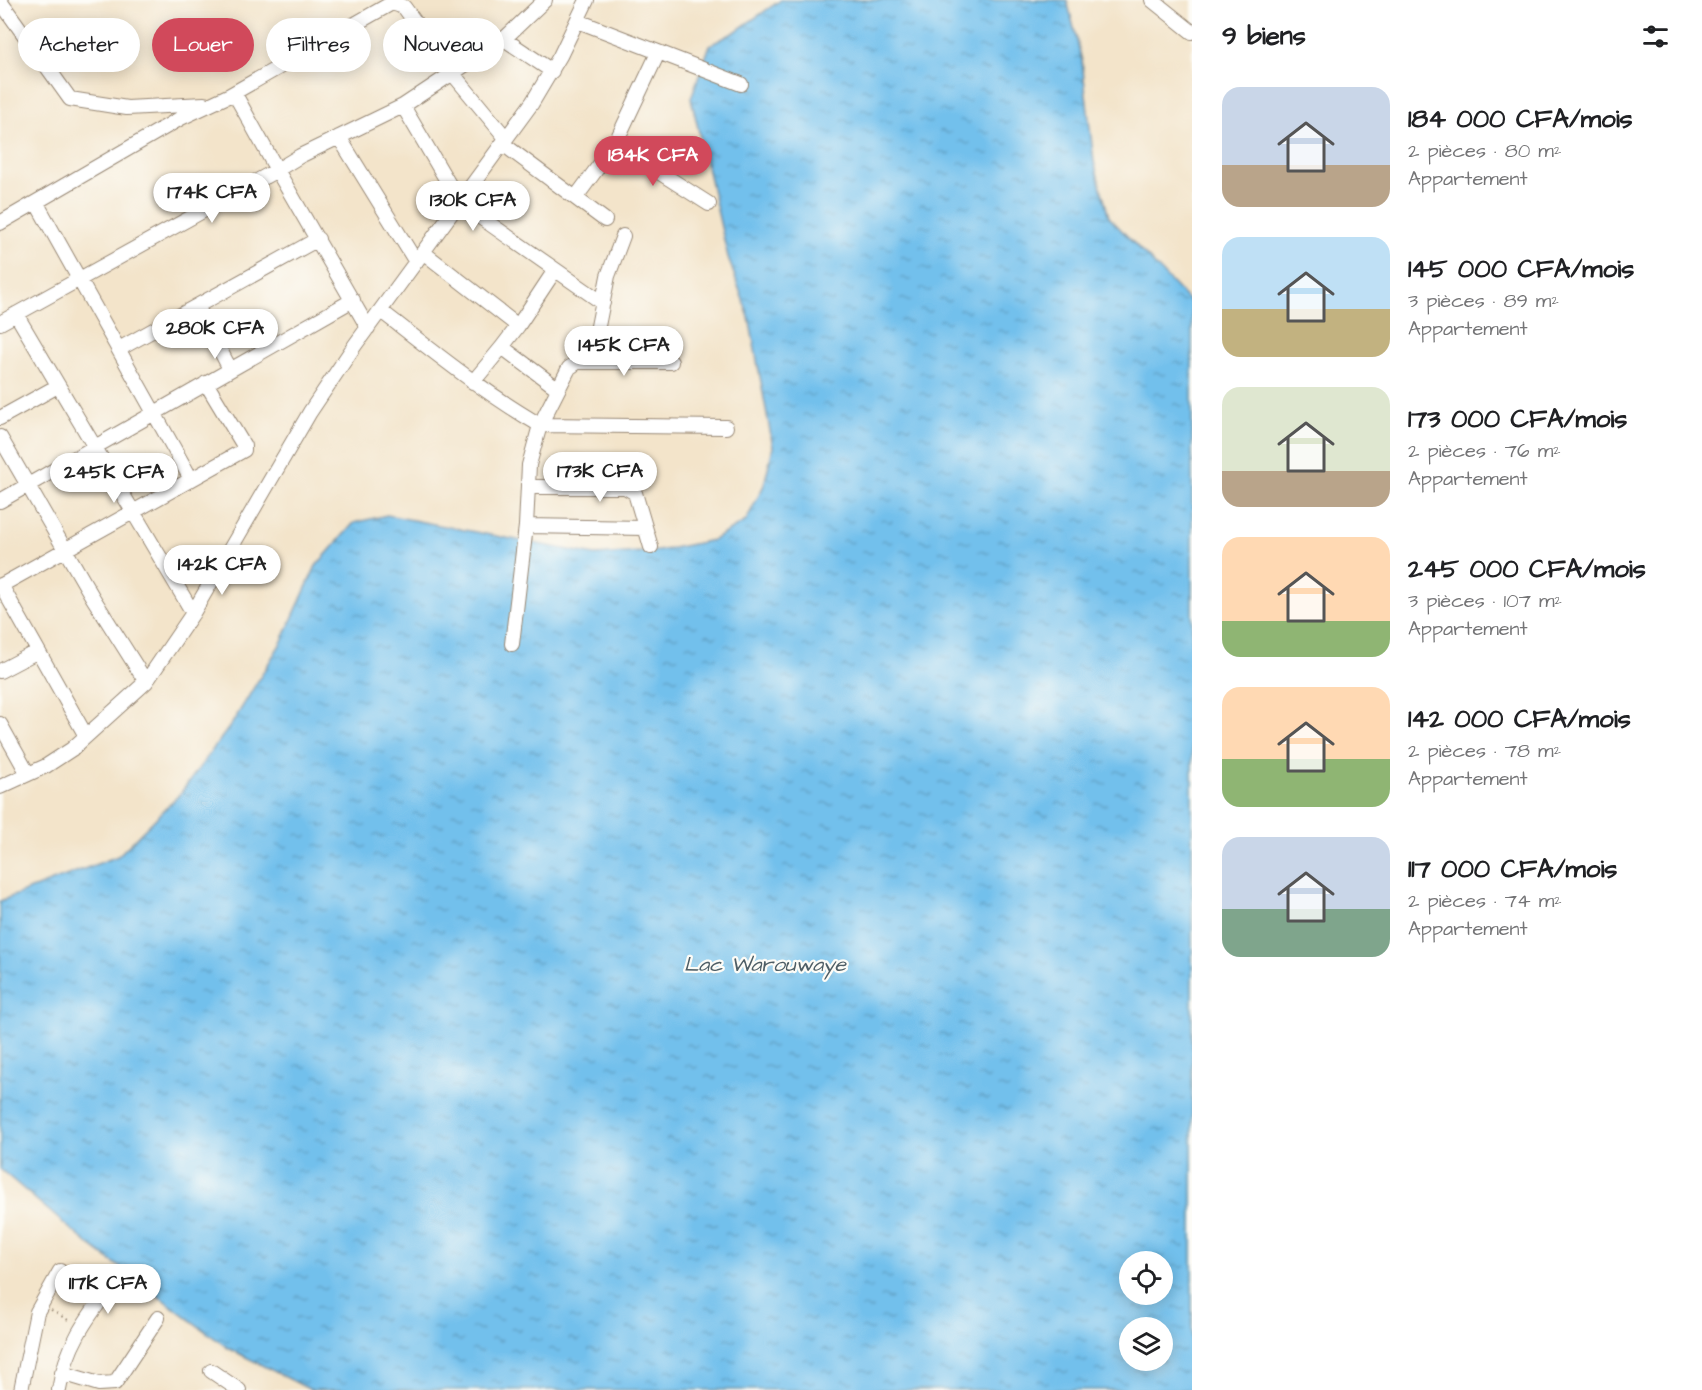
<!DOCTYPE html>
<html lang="fr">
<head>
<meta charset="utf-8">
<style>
	:root { --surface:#fff; --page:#f6f6f6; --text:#202124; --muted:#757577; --accent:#d1495b }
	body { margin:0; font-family:"Architects Daughter",sans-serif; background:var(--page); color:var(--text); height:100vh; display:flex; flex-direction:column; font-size:22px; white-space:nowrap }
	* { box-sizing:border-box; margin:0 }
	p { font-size:20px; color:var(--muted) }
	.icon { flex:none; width:33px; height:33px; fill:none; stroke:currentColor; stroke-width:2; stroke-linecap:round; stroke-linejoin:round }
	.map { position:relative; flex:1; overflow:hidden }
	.sheet { display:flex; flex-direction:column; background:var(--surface); width:510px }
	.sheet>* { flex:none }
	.top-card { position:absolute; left:18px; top:18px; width:570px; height:54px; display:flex; gap:12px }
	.buttons { position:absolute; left:1119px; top:1251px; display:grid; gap:12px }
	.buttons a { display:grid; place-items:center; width:54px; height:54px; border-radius:50%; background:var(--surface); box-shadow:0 3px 15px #0003; font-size:30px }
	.price { position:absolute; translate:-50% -51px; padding:0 14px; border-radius:21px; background:#fff; color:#222; font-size:20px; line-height:39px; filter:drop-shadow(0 2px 3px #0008) }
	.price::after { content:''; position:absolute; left:50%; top:36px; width:18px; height:14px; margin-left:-9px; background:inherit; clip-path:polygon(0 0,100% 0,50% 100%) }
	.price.on { background:var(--accent); color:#fff }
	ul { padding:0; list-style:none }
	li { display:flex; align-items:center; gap:18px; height:150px; padding:0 30px }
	li span { display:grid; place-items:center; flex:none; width:168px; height:120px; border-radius:18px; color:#555 }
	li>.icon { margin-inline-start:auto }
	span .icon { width:72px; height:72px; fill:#fffc; stroke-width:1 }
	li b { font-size:26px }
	h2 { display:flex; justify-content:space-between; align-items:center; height:72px; padding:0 30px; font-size:26px }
	.chip { padding:0 21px; border-radius:27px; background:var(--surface); box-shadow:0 3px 15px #0003; font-size:21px; line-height:54px }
	.chip.on { background:var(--accent); color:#fff }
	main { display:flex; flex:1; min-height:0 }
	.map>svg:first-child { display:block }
</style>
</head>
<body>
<main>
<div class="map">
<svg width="1192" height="1390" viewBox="0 0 1192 1390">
	<defs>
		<pattern id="water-ripples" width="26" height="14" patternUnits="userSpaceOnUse" patternTransform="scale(1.5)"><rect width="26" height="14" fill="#72c0ec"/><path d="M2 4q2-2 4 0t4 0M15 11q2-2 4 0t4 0" fill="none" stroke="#5f9cbf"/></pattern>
	</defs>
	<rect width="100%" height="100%" fill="#fdfcf7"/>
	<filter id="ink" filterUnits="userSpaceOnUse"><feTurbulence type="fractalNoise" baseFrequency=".0167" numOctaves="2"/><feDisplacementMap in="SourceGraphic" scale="12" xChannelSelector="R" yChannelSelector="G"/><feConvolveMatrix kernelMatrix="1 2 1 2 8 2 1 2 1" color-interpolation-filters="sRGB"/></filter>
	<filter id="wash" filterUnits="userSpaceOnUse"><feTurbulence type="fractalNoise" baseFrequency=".008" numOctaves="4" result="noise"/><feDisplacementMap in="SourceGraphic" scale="24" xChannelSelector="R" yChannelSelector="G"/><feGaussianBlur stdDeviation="1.35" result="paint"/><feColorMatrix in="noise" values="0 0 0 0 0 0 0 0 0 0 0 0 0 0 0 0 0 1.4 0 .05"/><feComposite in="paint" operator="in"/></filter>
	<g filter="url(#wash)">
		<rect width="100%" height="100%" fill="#f3e4ca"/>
		<!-- water -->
		<path fill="url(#water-ripples)" stroke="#567585" stroke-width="1.5" fill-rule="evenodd" d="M781 0H1067L1082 61 1094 162 1109 217 1192 304V1390H311L228 1348 87 1243 0 1169V901L118 856 180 794 233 722 281 643 316 566 354 523 387 515 595 555 658 551 713 540 746 521 764 485 773 447 749 317 728 257 691 98 710 45 733 33ZM1130 1262H1162V1294H1130ZM1130 1328H1162V1360H1130Z"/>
	</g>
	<g filter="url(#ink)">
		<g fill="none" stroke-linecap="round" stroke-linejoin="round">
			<!-- minor casing -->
			<g stroke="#978774" stroke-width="16">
				<path id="minor" d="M1152 0 1192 32
					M0 1 70 99 127 108 204 104
					M578 21 741 84
					M504 39 552 71
					M230 95 392 3 404 7 453 74 506 138
					M403 106 460 203 603 303
					M339 137 416 262
					M503 144 605 220
					M615 144 709 204
					M576 197 615 144 658 53
					M36 202 191 479
					M0 223 181 118 230 95 237 98 277 170 300 156 403 106 504 39 545 0
					M424 253 518 326 502 347 557 388
					M197 306 230 369
					M381 311C433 351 483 392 540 425L569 368 593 351 608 276 623 236
					M16 314 193 613
					M0 323 277 170 368 328
					M518 326 555 270
					M119 349 318 239
					M578 362H671
					M473 382 502 347
					M0 418 56 387
					M0 437 93 598 146 682
					M528 487H625L635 493 651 547
					M0 501 353 300
					M526 526 645 528
					M1 585 86 736
					M0 586 244 450V446L206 383
					M512 644 526 526 529 465 540 425 726 427
					M0 671 38 651
					M0 724 28 774
					M0 787 46 766 72 749 146 682 193 613 310 412 355 345 532 103 560 56 587 0
					M211 1371 239 1390
					M62 1373 99 1384 115 1383 158 1318
					M21 1390 37 1312 60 1271
					M59 1390C66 1346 86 1319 112 1285"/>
			</g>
			<!-- path -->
			<path stroke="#978774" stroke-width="2" stroke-dasharray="1.5 4.5" stroke-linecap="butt" d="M51 1310 70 1321"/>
			<!-- minor -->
			<use href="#minor" stroke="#fff" stroke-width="14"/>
		</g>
	</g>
	<g text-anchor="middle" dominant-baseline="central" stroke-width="4.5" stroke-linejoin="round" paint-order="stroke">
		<!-- water labels -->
		<g font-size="21" font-style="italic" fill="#4e5e66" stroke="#fdfcf7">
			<text x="765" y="964">Lac Warouwaye</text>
		</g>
	</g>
</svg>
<div class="buttons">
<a><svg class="icon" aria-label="locate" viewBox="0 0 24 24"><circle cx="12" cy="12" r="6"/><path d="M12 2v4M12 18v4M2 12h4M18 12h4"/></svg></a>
<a><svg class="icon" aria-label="layers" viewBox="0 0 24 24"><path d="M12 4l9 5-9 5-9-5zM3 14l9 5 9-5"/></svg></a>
</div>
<b class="price on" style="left:653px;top:187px">184K CFA</b>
<b class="price" style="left:212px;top:224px">174K CFA</b>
<b class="price" style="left:473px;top:232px">130K CFA</b>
<b class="price" style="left:215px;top:360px">280K CFA</b>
<b class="price" style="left:624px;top:377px">145K CFA</b>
<b class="price" style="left:600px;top:503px">173K CFA</b>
<b class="price" style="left:114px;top:504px">245K CFA</b>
<b class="price" style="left:222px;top:596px">142K CFA</b>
<b class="price" style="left:108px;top:1315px">117K CFA</b>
<div class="top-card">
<a class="chip">Acheter</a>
<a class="chip on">Louer</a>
<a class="chip">Filtres</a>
<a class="chip">Nouveau</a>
</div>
</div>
<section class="sheet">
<h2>9 biens<svg class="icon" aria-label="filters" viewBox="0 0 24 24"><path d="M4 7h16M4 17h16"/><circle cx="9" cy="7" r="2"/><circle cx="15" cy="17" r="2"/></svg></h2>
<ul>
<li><span style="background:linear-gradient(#c9d6e8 65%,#b9a48a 0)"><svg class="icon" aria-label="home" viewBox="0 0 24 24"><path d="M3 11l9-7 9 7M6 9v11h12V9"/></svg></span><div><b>184 000 CFA/mois</b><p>2 pièces · 80 m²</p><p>Appartement</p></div></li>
<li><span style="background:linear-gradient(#bfe0f5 60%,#c2b280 0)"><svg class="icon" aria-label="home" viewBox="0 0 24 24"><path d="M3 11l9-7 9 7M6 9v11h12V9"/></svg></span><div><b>145 000 CFA/mois</b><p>3 pièces · 89 m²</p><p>Appartement</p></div></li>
<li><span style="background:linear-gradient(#dfe7d0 70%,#b9a48a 0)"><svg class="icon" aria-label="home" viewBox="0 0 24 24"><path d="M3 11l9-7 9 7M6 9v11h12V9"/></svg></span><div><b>173 000 CFA/mois</b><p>2 pièces · 76 m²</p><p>Appartement</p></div></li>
<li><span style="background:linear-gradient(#ffd9b3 70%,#8fb573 0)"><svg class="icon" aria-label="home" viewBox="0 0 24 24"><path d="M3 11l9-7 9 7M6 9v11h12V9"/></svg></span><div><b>245 000 CFA/mois</b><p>3 pièces · 107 m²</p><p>Appartement</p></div></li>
<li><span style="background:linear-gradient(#ffd9b3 60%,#8fb573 0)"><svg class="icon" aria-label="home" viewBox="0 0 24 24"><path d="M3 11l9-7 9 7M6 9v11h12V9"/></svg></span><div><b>142 000 CFA/mois</b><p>2 pièces · 78 m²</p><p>Appartement</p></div></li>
<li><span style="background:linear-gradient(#c9d6e8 60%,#7fa58c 0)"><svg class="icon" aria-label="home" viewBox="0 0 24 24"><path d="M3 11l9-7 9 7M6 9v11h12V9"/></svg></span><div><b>117 000 CFA/mois</b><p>2 pièces · 74 m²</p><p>Appartement</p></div></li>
</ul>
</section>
</main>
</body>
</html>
